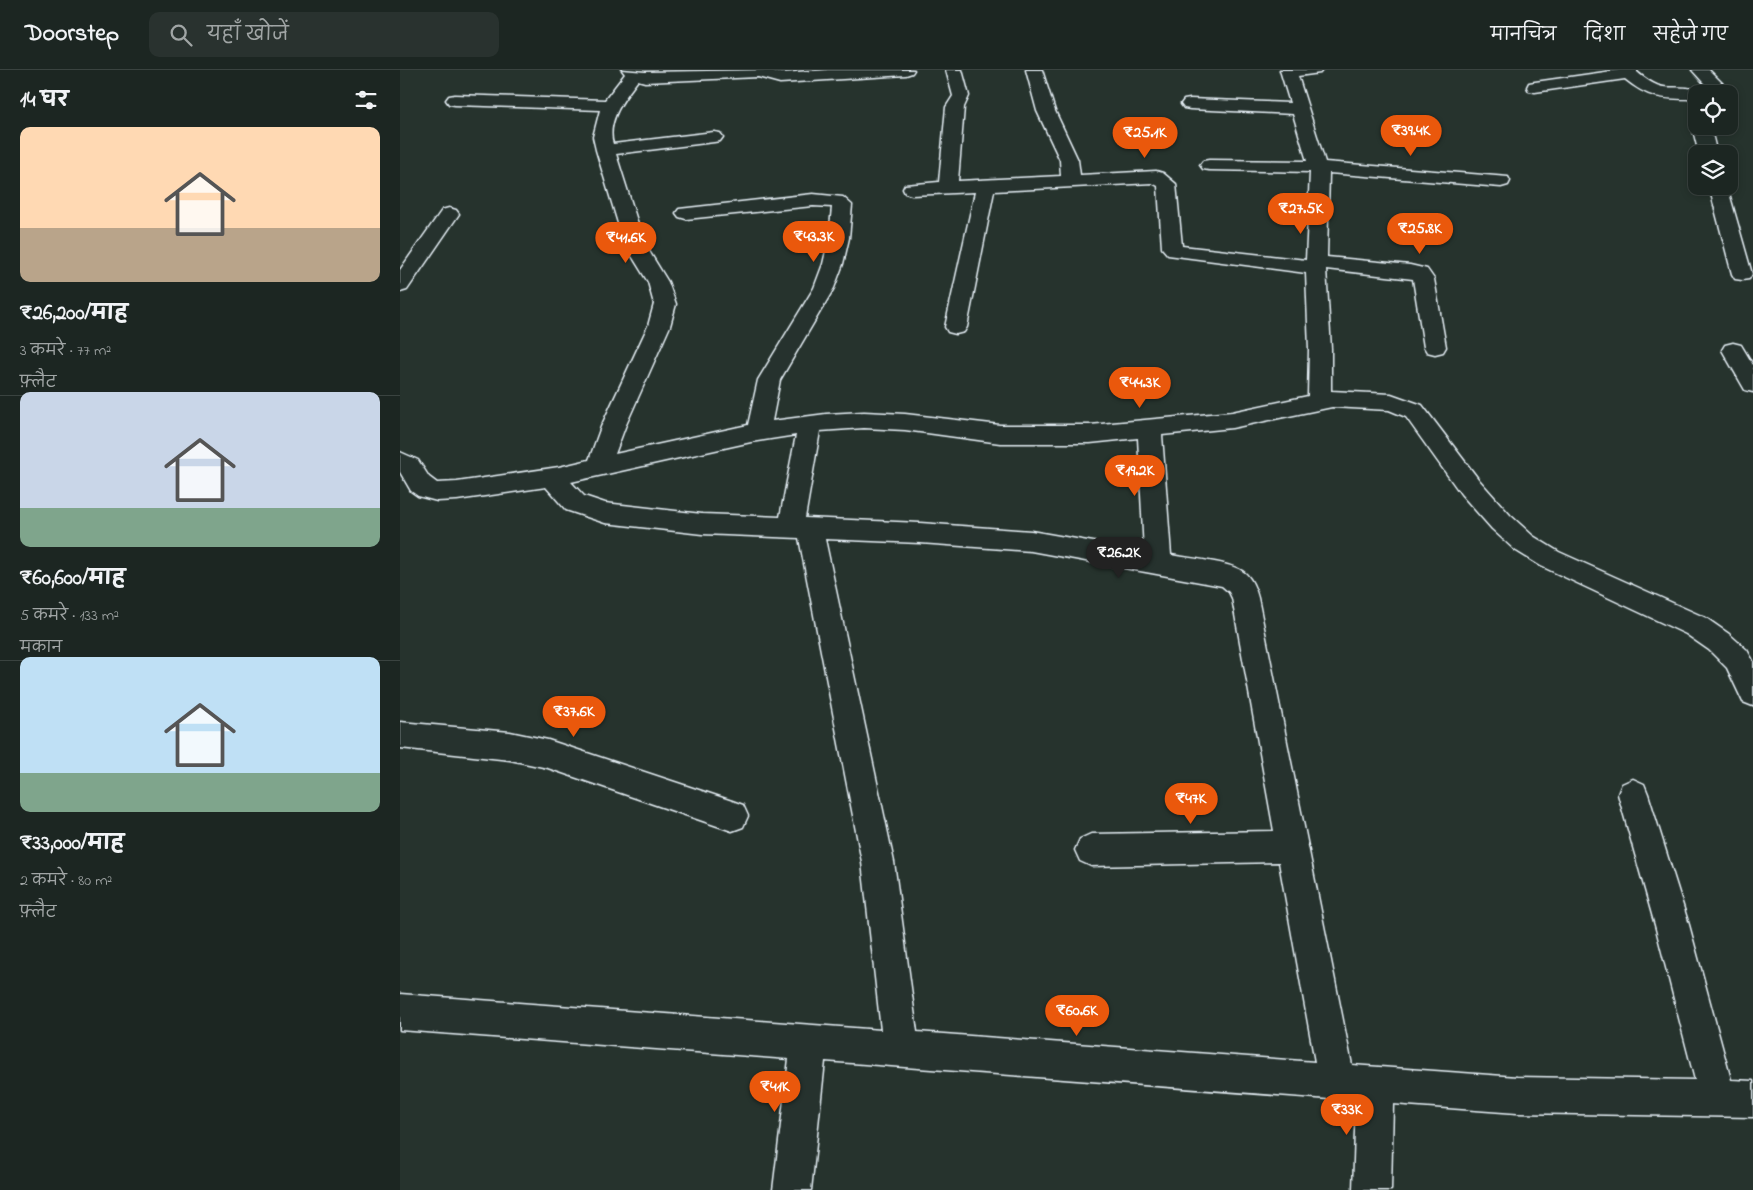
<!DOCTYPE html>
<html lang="hi">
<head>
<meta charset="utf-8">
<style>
	:root { --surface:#1c2622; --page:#29322f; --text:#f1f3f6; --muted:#a0a5a5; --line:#3a4340; --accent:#ea580c }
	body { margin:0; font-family:"Indie Flower","Playpen Sans Deva",sans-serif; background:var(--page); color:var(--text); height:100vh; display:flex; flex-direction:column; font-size:19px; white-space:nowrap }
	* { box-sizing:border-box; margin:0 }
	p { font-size:16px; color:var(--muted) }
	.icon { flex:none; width:28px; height:28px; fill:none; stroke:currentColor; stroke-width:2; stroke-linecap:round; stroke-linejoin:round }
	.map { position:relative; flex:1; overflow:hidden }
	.details { display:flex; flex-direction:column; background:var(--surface); width:400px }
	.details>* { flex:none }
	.controls { position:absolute; left:1288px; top:15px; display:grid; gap:10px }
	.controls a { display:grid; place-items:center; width:50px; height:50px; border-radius:10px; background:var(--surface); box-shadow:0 2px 8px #0003,0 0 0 1px var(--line); font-size:25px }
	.price { position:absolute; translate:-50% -42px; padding:0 11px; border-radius:18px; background:var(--accent); color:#fff; font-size:16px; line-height:32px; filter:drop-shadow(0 1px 2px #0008) }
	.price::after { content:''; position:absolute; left:50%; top:30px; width:15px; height:11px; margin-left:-8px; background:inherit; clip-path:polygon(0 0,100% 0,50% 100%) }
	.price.active { background:#222; color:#fff }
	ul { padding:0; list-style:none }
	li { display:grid; align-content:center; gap:10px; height:265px; padding:0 20px }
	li+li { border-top:1px solid var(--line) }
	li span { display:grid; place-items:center; height:155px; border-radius:10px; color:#555 }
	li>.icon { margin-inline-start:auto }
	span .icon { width:90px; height:90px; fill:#fffc; stroke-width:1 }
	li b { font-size:21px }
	h2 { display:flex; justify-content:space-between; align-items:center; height:60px; padding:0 20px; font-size:21px }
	header { display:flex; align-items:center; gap:30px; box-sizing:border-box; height:70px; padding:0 25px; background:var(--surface); border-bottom:1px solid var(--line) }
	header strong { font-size:24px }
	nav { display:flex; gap:28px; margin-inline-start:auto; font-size:18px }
	.search { width:350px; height:45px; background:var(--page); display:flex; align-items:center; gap:12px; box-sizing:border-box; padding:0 18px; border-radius:10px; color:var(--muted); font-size:19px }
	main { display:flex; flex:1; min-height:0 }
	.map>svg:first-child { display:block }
</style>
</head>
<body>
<header>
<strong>Doorstep</strong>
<div class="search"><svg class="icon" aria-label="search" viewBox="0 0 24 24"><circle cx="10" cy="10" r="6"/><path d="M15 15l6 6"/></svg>यहाँ खोजें</div>
<nav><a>मानचित्र</a><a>दिशा</a><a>सहेजे गए</a></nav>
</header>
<main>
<section class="details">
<h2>14 घर<svg class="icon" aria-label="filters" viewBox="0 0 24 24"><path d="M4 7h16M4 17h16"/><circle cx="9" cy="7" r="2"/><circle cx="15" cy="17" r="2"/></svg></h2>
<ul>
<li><span style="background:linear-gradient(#ffd9b3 65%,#b9a48a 0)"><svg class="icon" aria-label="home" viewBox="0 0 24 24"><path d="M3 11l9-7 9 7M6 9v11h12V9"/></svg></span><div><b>₹26,200/माह</b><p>3 कमरे · 77 m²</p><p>फ़्लैट</p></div></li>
<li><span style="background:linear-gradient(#c9d6e8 75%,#7fa58c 0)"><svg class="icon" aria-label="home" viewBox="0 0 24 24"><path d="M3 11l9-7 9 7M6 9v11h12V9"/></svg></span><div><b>₹60,600/माह</b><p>5 कमरे · 133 m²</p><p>मकान</p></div></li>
<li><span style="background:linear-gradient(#bfe0f5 75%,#7fa58c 0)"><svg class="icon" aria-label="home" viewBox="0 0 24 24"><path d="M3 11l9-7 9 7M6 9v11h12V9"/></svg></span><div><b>₹33,000/माह</b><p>2 कमरे · 80 m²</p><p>फ़्लैट</p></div></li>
</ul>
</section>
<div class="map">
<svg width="1353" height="1120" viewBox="0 0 1353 1120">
	<rect width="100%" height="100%" fill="#26332d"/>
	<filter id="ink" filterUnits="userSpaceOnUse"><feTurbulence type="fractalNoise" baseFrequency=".02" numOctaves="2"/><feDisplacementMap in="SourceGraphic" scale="10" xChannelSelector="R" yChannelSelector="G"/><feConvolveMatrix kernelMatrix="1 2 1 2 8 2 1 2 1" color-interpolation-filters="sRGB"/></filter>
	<g filter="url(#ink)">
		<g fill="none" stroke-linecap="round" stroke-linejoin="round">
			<!-- minor casing -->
			<g stroke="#e8f1f8" stroke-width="3">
				<path id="minor" d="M222 0 245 2 370 0 381 3 428 0H514L512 3 506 5 380 13 358 7 245 12 238 10C225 27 206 51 213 74L314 62 320 63 323 67 320 71 314 72 216 84 244 173 268 212 276 234 270 256 225 357 215 384 348 355 358 310 414 218 423 194 429 168 432 137 413 136 286 149 279 147 276 143 279 139 413 124 443 127 452 135 449 168 443 194 434 218 380 310 372 351 426 344 464 342 505 344 600 355H690L832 342 908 326 909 279 906 203 768 185 762 178 758 116 752 113 594 121 567 257 564 262 556 264 548 262 545 257 575 122 512 125 505 123 503 119 505 115 539 112 546 37 553 26 546 0H562L569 26 564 37 558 111 661 106 660 90 637 41 626 0H642L655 41 678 90 680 105 756 101 763 103 776 114 782 176 906 190 910 102 809 100 803 99 800 95 803 91 809 90 907 91 893 44 790 39 784 38 781 34 784 30 790 29 890 33 880 0H922L920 3 898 6 925 92 1108 107 1110 111 1108 115 1101 117 929 103 927 187 1010 195 1027 199 1034 209 1046 277 1043 282 1035 284 1027 282 1024 277 1013 209 926 199 931 279V321L991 324 1022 335 1079 410 1110 445 1133 466 1159 482 1306 548 1329 564 1347 580 1353 591V636L1343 632 1327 598 1309 580 1286 564 1141 496 1115 480 1092 459 1061 424 1006 347 989 340 932 337 832 358 762 365 771 485C790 489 832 491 846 504 852 510 856 520 858 528L952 995 1117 1007 1295 1010 1255 855 1218 724 1222 714 1233 709 1244 714 1248 724 1289 855 1331 1010 1353 1011V1047L1117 1043 993 1034 991 1120H953L956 1031 425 991 411 1120H373L389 989 0 960V924L481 960 462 792 399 468 302 464 205 453 166 440 146 417 57 430 37 431 18 426 11 421 0 402V382L18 390 29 407 37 413 57 412 159 397 189 390 201 357 248 256 254 234 248 212 224 173 196 80 193 67 200 40 55 35 49 34 46 30 49 26 55 25 205 30 225 4ZM464 358 505 360 600 373H690L738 368 744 481 631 461 520 453 405 448 420 361ZM396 365 380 447 302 444 205 433 184 426 171 412 351 372ZM425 469 520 473 631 481 822 516 829 522 832 528 874 761 691 764 680 769 675 780 680 791 691 796 879 792 915 992 517 962 494 792Z
					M1219 0H1237V2C1265 26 1268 13 1298 20L1300 24H1296V28L1292 29C1263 29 1248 28 1225 9L1135 22 1129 21 1127 17 1129 13 1135 12Z
					M1292 0H1309L1325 16 1328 23 1309 24 1311 21Z
					M1295 52 1296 56H1310L1317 84H1299L1292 56Z
					M1309 116H1327L1352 204 1349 209 1342 210 1335 209 1332 204Z
					M49 138 56 140 59 144 7 220 0 222V200L42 140Z
					M1333 273 1341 275 1353 295V322L1345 320 1322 280 1325 275Z
					M0 652 110 662 148 670 332 731 343 735 348 746 343 757 332 761 148 698 110 690 0 678Z"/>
			</g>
			<!-- minor -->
			<use href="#minor" fill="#26332d" fill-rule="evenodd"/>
		</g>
	</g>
</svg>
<div class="controls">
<a><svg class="icon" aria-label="locate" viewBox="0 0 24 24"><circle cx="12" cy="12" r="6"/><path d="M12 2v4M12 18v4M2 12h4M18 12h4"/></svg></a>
<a><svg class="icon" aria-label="layers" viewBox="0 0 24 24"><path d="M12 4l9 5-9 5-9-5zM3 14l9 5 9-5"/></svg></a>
</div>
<b class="price" style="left:1011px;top:87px">₹39.4K</b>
<b class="price" style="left:745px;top:89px">₹25.1K</b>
<b class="price" style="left:901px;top:165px">₹27.5K</b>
<b class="price" style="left:1020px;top:185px">₹25.8K</b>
<b class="price" style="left:414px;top:193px">₹43.3K</b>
<b class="price" style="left:226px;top:194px">₹41.6K</b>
<b class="price" style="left:740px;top:339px">₹44.3K</b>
<b class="price" style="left:735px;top:427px">₹19.2K</b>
<b class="price active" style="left:719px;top:509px">₹26.2K</b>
<b class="price" style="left:174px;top:668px">₹37.6K</b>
<b class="price" style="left:791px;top:755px">₹47K</b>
<b class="price" style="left:677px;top:967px">₹60.6K</b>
<b class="price" style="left:375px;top:1043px">₹41K</b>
<b class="price" style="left:947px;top:1066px">₹33K</b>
</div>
</main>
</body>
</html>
